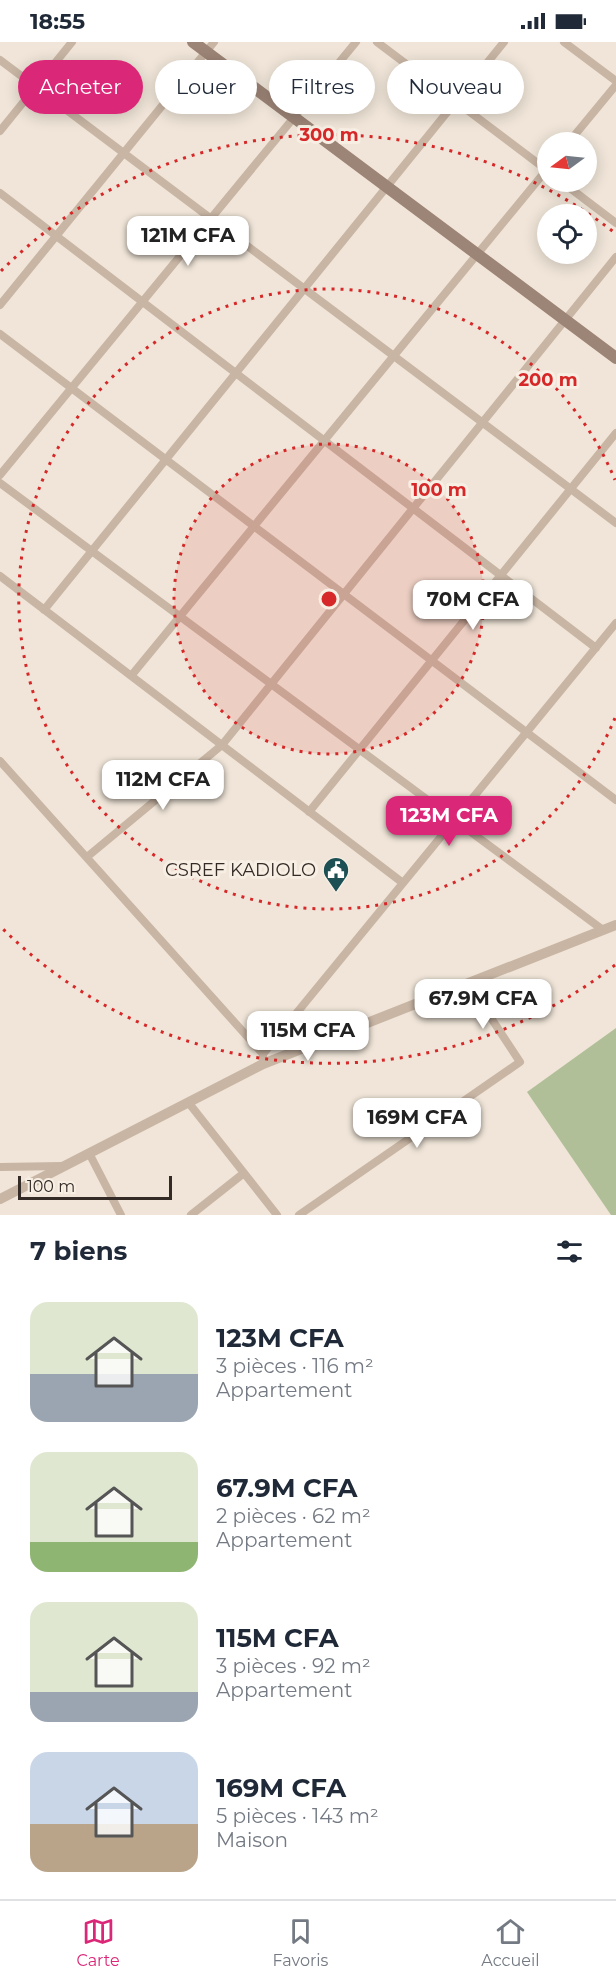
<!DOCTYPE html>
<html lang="fr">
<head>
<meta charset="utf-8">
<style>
	:root { --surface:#fff; --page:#f6f6f7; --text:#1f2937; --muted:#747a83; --line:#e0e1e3; --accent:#db2777 }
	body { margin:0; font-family:Montserrat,sans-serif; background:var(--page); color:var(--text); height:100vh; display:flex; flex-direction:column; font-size:22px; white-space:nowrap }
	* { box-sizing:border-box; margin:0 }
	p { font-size:20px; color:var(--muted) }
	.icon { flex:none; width:33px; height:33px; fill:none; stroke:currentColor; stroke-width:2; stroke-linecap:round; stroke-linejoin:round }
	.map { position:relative; height:1173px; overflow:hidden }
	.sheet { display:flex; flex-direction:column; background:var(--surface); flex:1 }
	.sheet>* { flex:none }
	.banner { position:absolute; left:18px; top:18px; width:580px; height:54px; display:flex; gap:12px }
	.needle { width:39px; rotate:255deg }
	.controls { position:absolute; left:537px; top:90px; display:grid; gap:12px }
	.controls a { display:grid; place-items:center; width:60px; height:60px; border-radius:50%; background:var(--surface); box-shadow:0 3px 15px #0003; font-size:30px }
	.scale { position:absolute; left:18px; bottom:15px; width:154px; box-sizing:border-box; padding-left:6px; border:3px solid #342a26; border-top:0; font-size:16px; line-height:21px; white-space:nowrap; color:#342a26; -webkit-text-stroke:4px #f8efe4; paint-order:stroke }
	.price { position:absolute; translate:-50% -51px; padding:0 14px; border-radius:12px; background:#fff; color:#222; font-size:20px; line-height:39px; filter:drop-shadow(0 2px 3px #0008) }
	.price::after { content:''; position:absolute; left:50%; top:36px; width:18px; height:14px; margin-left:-9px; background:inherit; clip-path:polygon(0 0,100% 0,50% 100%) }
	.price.on { background:var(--accent); color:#fff }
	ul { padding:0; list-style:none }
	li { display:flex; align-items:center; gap:18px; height:150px; padding:0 30px }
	li span { display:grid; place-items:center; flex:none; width:168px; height:120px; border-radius:18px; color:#555 }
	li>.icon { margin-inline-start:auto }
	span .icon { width:72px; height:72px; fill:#fffc; stroke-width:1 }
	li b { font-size:26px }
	h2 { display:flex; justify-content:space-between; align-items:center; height:72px; padding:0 30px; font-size:26px }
	.pill { padding:0 21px; border-radius:27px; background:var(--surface); box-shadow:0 3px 15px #0003; font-size:21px; line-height:54px }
	.pill.on { background:var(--accent); color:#fff }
	.status { display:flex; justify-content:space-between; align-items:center; height:42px; padding:0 30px; background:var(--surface); direction:ltr }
	.status svg { height:16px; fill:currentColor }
	.tab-bar { display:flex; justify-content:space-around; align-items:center; height:84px; border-top:2px solid var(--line); background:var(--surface); font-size:16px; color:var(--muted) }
	.tab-bar a { display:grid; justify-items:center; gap:3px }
	.tab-bar .on { color:var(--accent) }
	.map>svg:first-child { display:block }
</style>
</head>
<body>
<div class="status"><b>18:55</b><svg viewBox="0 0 49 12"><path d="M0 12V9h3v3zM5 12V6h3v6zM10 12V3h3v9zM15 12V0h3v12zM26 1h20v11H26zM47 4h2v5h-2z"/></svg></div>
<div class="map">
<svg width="616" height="1173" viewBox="0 0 616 1173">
	<rect width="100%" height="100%" fill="#f0e5d8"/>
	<!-- pitch -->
	<path fill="#b1bf98" d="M616 986V1173H611L527 1050Z"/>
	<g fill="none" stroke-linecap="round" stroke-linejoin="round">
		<!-- minor -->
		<path stroke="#c8b5a4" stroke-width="8" d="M377 0 548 129
			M564 0 616 39
			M0 18 616 481
			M0 89 72 0
			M569 100 616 43
			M562 140 616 181
			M0 151 596 606
			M0 263 214 0
			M0 292 616 758
			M0 433 356 0
			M0 441 603 888
			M0 534 403 841
			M44 568 504 0
			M131 634 548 126
			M0 719 263 1012V1017
			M309 770 616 391
			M87 815 222 703 616 215
			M263 1012 616 581
			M188 1060 277 1173
			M89 1111 121 1173
			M0 1125 62 1124
			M191 1173 244 1131
			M299 1173 520 1020 468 941"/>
		<!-- tertiary -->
		<path stroke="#c8b5a4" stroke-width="10" d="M0 1157 263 1022 616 883"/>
		<!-- secondary -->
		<path stroke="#9c8476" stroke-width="12" d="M193 0 616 316"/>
	</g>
	<!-- distance rings -->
	<circle cx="329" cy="557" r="155" fill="#d62828" fill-opacity=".12"/>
	<g fill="none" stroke="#d62828" stroke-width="3" stroke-dasharray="3 6">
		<circle cx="329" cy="557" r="155"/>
		<path d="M615 676A310 310 0 1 1 615 438"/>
		<path d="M615 923A464 464 0 0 1 1 885M1 229A464 464 0 0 1 615 191"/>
	</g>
	<!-- icons -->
	<defs>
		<g id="civic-pin" transform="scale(1.35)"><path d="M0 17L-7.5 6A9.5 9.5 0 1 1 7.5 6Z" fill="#1c5054" stroke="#f8efe4"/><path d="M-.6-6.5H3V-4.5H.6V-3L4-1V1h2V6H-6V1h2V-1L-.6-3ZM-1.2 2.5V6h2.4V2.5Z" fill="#fff"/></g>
	</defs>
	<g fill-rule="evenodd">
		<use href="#civic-pin" x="336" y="828"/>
	</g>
	<g text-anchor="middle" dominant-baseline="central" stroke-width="6" stroke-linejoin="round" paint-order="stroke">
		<!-- poi labels -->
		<g font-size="18" fill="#342a26" stroke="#f8efe4" text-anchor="end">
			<text x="316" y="828">CSREF KADIOLO</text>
		</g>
	</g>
	<circle cx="329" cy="557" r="9" fill="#d62828" stroke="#f8efe4" stroke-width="3"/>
	<g font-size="18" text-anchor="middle" font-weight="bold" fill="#d62828" stroke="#f8efe4" stroke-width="6" stroke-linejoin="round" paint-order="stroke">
		<text x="329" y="99">300 m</text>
		<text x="548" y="344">200 m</text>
		<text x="439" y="454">100 m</text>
	</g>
</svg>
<div class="controls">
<a><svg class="needle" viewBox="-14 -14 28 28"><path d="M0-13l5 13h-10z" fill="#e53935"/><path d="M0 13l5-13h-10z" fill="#747a83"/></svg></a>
<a><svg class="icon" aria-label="locate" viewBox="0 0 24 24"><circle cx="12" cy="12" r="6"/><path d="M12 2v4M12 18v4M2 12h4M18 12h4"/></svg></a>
</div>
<div class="scale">100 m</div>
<b class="price" style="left:188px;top:225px">121M CFA</b>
<b class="price" style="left:473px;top:589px">70M CFA</b>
<b class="price" style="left:163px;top:769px">112M CFA</b>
<b class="price on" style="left:449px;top:805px">123M CFA</b>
<b class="price" style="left:483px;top:988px">67.9M CFA</b>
<b class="price" style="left:308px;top:1020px">115M CFA</b>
<b class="price" style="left:417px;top:1107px">169M CFA</b>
<div class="banner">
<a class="pill on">Acheter</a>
<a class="pill">Louer</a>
<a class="pill">Filtres</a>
<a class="pill">Nouveau</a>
</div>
</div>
<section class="sheet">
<h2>7 biens<svg class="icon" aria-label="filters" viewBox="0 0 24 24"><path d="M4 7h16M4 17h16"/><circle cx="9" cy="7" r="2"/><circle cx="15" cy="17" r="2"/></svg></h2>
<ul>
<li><span style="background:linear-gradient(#dfe7d0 60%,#9aa5b1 0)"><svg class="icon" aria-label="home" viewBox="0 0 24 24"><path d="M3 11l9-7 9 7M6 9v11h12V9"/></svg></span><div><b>123M CFA</b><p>3 pièces · 116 m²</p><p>Appartement</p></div></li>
<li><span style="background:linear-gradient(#dfe7d0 75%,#8fb573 0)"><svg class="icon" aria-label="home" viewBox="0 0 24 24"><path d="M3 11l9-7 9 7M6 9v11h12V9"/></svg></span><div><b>67.9M CFA</b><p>2 pièces · 62 m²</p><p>Appartement</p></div></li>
<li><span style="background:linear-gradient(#dfe7d0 75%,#9aa5b1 0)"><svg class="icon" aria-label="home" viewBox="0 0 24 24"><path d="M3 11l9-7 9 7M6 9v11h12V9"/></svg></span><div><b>115M CFA</b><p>3 pièces · 92 m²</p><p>Appartement</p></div></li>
<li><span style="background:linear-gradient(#c9d6e8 60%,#b9a48a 0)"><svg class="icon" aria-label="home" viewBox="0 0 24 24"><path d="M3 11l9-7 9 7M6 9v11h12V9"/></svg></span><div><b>169M CFA</b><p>5 pièces · 143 m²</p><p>Maison</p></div></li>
</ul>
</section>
<nav class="tab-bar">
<a class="on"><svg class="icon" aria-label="map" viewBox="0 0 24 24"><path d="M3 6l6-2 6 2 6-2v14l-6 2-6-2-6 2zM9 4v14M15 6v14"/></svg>Carte</a>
<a><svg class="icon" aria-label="saved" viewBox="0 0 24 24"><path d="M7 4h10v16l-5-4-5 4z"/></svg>Favoris</a>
<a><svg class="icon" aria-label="home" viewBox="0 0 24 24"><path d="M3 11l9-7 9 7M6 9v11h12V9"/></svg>Accueil</a>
</nav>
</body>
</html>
